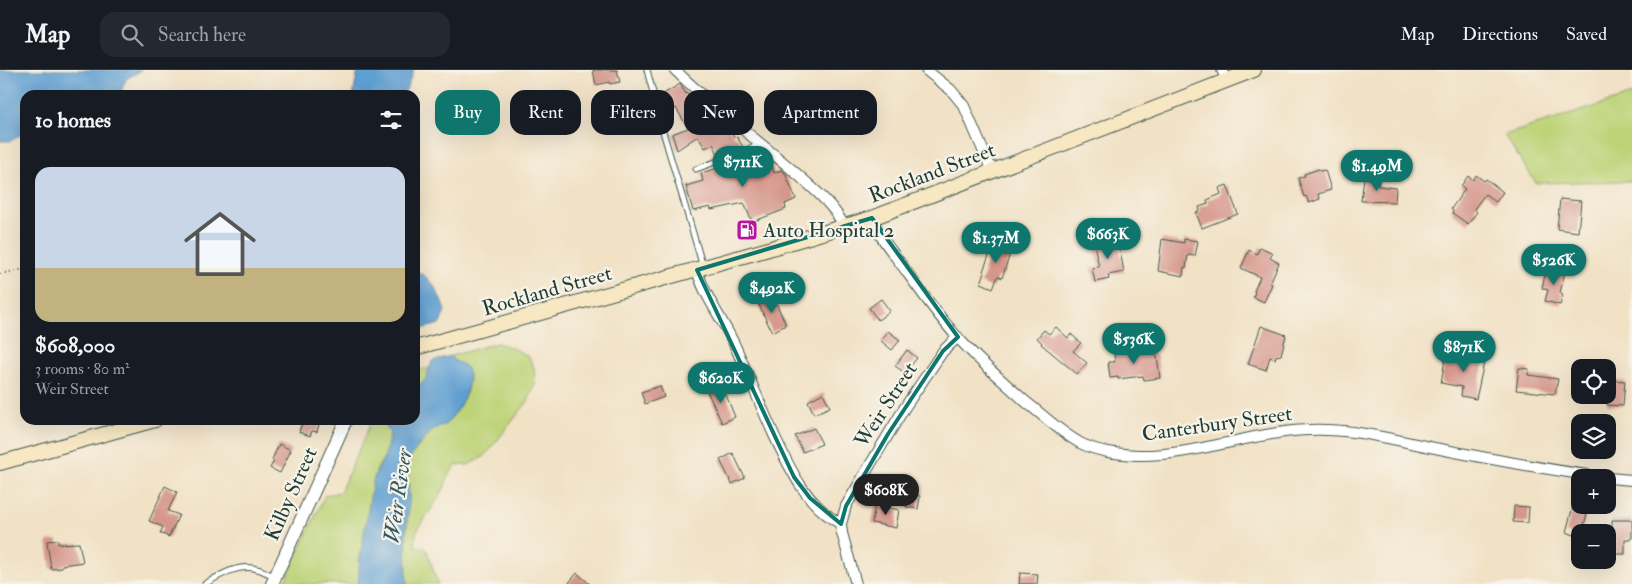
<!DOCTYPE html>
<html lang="en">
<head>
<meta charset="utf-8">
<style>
	:root { --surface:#171b24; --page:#242831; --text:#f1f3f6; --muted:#9ea1a6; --line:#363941; --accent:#0f766e }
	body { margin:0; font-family:"IM FELL Double Pica",serif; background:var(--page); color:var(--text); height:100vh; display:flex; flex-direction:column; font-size:19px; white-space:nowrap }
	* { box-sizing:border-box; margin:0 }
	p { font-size:16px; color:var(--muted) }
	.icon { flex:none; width:28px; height:28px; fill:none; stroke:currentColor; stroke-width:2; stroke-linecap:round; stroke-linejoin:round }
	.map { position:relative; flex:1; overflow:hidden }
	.side { position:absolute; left:20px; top:20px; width:400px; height:335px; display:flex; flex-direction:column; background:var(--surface); border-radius:15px; box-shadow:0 5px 20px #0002 }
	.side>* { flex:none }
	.banner { position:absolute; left:435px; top:20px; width:475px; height:45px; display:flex; gap:10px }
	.fabs { position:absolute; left:1571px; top:289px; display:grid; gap:10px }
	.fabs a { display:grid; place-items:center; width:45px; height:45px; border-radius:10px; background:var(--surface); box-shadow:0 5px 20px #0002; font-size:25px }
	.price { position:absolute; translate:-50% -42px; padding:0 11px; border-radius:18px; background:var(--accent); color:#fff; font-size:16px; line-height:32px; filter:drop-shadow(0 1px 2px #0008) }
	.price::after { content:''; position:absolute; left:50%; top:30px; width:15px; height:11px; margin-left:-8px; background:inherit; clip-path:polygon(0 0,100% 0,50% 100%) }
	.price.active { background:#222; color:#fff }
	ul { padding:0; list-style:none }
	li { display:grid; align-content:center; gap:10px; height:265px; padding:0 15px }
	li span { display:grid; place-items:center; height:155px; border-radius:15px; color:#555 }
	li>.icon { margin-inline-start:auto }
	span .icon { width:90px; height:90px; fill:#fffc; stroke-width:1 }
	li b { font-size:21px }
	h2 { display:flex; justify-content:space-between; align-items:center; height:60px; padding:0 15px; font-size:21px }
	.tag { padding:0 18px; border-radius:15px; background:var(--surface); box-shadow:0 5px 20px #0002; font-size:18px; line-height:45px }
	.tag.active { background:var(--accent); color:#fff }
	header { display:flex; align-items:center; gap:30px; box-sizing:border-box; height:70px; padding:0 25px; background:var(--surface); border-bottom:1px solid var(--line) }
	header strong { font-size:24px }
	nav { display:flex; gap:28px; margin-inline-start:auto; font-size:18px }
	.search { width:350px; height:45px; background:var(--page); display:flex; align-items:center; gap:12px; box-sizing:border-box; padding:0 18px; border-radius:15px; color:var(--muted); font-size:19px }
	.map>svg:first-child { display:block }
</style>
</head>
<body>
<header>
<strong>Map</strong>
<div class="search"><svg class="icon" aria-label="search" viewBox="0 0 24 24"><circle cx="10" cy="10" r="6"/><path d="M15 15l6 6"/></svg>Search here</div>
<nav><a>Map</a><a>Directions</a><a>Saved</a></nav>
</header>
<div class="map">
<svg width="1632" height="514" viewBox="0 0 1632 514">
	<rect width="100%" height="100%" fill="#f7f3e8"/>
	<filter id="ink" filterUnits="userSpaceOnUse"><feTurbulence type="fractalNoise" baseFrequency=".02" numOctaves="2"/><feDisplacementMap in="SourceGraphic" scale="10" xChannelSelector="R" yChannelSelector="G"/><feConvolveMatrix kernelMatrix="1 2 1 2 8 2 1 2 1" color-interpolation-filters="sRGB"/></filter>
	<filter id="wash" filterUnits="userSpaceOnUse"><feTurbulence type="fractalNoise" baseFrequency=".0096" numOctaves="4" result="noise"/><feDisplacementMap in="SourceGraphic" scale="20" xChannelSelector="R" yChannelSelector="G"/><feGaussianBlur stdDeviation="1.12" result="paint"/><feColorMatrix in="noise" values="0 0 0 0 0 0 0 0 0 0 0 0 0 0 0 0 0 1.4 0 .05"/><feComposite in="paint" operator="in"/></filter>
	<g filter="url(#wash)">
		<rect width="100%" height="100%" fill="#f1e1c5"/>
		<!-- green -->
		<path fill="#bdd377" stroke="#6e8856" d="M1632 25V111L1536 113 1504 65Z
			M497 273 513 278 529 287 534 298 535 314 528 331 485 386 468 395H456L448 406 444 419 416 462 415 476 426 478 438 514H407L406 467 409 430 407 406 409 393 411 385 434 359 446 354 460 335 467 322 469 309 463 295 453 291 450 286Z
			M430 298 425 310 415 321V301Z
			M372 350H391L386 357 390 363 385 385 377 399 373 411 360 488 358 514H284L325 425 340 422Z"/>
		<!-- water -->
		<path fill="#5f9fd2" stroke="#3f6e83" d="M0 0H142L126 9 120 25H25V67L22 64 11 71H0Z
			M358 0H414L404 25H353Z
			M415 201C433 207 439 224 445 241L440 254 417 260 415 258Z
			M450 286C454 293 463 292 467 299 475 313 456 345 446 354 443 356 438 357 435 359 428 363 411 383 409 391 406 404 409 417 409 430 409 442 406 455 406 468 406 483 407 499 407 514H358L360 488 373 411C376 402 380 396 384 388 387 380 389 371 390 363L386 357 391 350H415V321L425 310 432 291Z"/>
		<g id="blocks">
			<!-- building -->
			<path fill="#d5968b" d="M593 0H617L620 12 610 14 609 12 596 15Z
				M680 14 686 24 687 23 698 42 703 39 710 50 715 46 722 57 726 54 735 68 737 67 743 77 719 86 713 74 705 78 698 66 677 80 672 64 688 58 676 38 669 42 660 26Z
				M747 85 748 87 751 86 752 89 764 85 766 87 769 94 771 93 774 103 781 100 785 103 796 129 785 134 786 139 752 152 744 133 711 140 710 137 693 141 686 116 703 111 701 103 725 96 724 94Z
				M1319 99 1320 101 1325 100 1331 120 1318 124 1320 129 1309 133 1306 126 1304 127 1298 108 1305 106 1304 104Z
				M1476 105 1484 111 1486 109 1503 122 1496 132 1485 124 1474 139 1477 142 1468 154 1452 143 1453 141 1451 139 1465 119 1461 116 1468 106 1473 110Z
				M1364 108 1379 110 1378 116 1396 118 1395 132 1361 131Z
				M1227 115 1238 144 1202 158 1196 143 1200 141 1199 137 1208 134 1207 130 1221 124 1219 118Z
				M1560 129 1581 131 1578 162 1557 159Z
				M1162 169 1184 173V169L1198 171 1195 186 1188 185 1186 198 1184 197 1183 206 1158 201Z
				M1118 170 1124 202 1108 205 1109 209 1095 212 1092 198 1099 197 1094 174Z
				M995 171 1012 178 1002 208 998 206 993 218 981 213 985 202 983 201Z
				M1260 177 1273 183 1270 188 1279 193 1270 213 1272 214 1264 232 1253 227 1255 222 1254 221 1260 207 1241 198 1249 180 1257 184Z
				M1556 199 1565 202 1560 223 1563 224 1560 235 1545 231 1548 220 1542 218 1546 201 1555 203Z
				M773 226 786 255 772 262 758 233Z
				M881 229 890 241 878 250 869 238Z
				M1261 256 1286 265 1281 285 1276 286 1275 289 1270 287 1266 300 1248 294Z
				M1056 257 1068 268 1071 264 1081 273 1073 281 1087 293 1077 304 1041 274 1042 273 1037 268 1044 260 1049 264Z
				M888 261 900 270 892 280 881 271Z
				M1129 278 1135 282 1150 280 1157 287 1160 308 1144 310 1143 306 1118 309V307L1110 308 1108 292H1115L1114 286 1116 281Z
				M907 280 917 288 905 303 895 296Z
				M1446 283 1471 287V285L1485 288 1476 329 1461 326 1462 317 1441 313Z
				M1519 298 1529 299 1528 305 1558 309 1555 324 1516 320Z
				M1612 310 1625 311 1623 336 1607 335 1608 321H1611Z
				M722 315 735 347 722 353 707 321Z
				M660 316 664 327 645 334 641 322Z
				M823 323 830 337 814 344 808 331Z
				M303 350H320L317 362 312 361 310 366 299 362Z
				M814 358 822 374 803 382 795 366Z
				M279 374 291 380 280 403 270 398 274 391 272 390Z
				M733 383 745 408 732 414 720 390Z
				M165 416 177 422 168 441 179 445 169 467 160 463 163 457 149 451Z
				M909 424 920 426 918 439 906 437Z
				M875 435 899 440 896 458 872 453Z
				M1514 436 1529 437 1528 453 1513 452Z
				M1573 436 1588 440 1582 462H1580V467L1566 462Z
				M1612 450H1632V469H1625V484H1615V470H1612Z
				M58 470V474L79 473 83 492 62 495V498L51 499 47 471Z
				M577 503 590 514H568Z
				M1020 503 1038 504 1037 514H1019Z"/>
		</g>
	</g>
	<g filter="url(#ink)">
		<use href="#blocks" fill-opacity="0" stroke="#3e564a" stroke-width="1"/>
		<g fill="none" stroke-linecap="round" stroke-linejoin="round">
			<!-- service casing -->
			<g stroke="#3e564a" stroke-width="7">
				<path id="service" d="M647 0 664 65 703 197
					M696 99 745 81 760 73
					M205 514C220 505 239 493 257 499 263 500 269 504 275 507"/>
			</g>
			<!-- minor casing -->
			<g stroke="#3e564a" stroke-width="12">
				<path id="minor" d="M675 0C711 35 751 65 790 98 806 112 837 137 844 157
					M926 0 951 20 964 36 992 101
					M1222 0 1227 10
					M872 148C879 166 892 182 904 198 922 223 940 249 961 271 981 293 1004 312 1026 332 1044 346 1060 362 1080 373 1098 382 1118 384 1138 385 1202 386 1263 357 1327 360 1365 361 1403 372 1440 379 1495 390 1551 400 1607 408
					M697 200C705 228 724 251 736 278 749 307 761 336 774 365 790 399 806 435 841 454
					M1608 408 1632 410
					M856 514 842 463 841 454 846 436 870 395 905 337 943 281 958 267"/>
			</g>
			<!-- tertiary casing -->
			<g stroke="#3e564a" stroke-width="14">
				<path id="tertiary" d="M272 514 346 350"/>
			</g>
			<!-- secondary casing -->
			<g stroke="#3e564a" stroke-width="16">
				<path id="secondary" d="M415 278 765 180 872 148 1254 0
					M0 393 155 350"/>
			</g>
			<!-- path -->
			<path stroke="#3e564a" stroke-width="2" stroke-dasharray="1 4" stroke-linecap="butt" d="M0 204 25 199"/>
			<!-- service -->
			<use href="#service" stroke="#fff" stroke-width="5"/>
			<!-- minor -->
			<use href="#minor" stroke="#fff" stroke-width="10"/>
			<!-- tertiary -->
			<use href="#tertiary" stroke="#fff" stroke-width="12"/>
			<!-- secondary -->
			<use href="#secondary" stroke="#f7e8c3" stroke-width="14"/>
		</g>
	</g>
	<!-- marked area -->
	<path fill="none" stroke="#0f766e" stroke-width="4" stroke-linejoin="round" d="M872 148 958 267 943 281 888 364 846 436 841 454 810 428 794 407 697 200Z"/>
	<!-- icons -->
	<defs>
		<g id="fuel-square" transform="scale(1.125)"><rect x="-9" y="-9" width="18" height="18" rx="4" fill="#b5179e" stroke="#f7f3e8"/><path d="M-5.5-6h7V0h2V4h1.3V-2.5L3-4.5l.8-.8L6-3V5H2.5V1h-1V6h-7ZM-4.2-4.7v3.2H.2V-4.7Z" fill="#fff"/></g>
	</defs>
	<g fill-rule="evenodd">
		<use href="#fuel-square" x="747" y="160"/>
	</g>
	<g text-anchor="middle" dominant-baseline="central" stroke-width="4.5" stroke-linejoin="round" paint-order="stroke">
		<!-- street labels -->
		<g font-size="21" fill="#1f3d34" stroke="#f7f3e8">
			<text transform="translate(932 103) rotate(-21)">Rockland Street</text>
			<text transform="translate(547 221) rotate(-16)">Rockland Street</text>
			<text transform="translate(886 335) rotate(-57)">Weir Street</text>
			<text transform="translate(1217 354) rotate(-8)">Canterbury Street</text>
			<text transform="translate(291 424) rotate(-66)">Kilby Street</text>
		</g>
		<!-- poi labels -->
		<g font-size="21" fill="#1f3d34" stroke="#f7f3e8" text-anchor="start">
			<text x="763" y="160">Auto Hospital 2</text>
		</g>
		<!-- water labels -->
		<g font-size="22" font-style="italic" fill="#325a63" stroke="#f7f3e8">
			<text transform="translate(398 426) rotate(-82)">Weir River</text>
		</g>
	</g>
</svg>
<div class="fabs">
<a><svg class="icon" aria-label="locate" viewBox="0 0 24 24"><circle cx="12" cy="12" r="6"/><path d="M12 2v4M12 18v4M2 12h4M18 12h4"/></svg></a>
<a><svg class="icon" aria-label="layers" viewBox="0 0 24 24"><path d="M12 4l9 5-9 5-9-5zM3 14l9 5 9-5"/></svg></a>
<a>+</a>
<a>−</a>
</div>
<b class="price" style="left:743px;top:118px">$711K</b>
<b class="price" style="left:1377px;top:122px">$1.49M</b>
<b class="price" style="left:1108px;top:190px">$663K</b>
<b class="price" style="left:996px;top:194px">$1.37M</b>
<b class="price" style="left:1554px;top:216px">$526K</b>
<b class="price" style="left:772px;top:244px">$492K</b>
<b class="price" style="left:1134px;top:295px">$536K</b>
<b class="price" style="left:1464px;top:303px">$871K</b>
<b class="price" style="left:721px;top:334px">$620K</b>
<b class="price active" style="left:886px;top:446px">$608K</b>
<div class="banner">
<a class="tag active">Buy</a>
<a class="tag">Rent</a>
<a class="tag">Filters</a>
<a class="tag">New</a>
<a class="tag">Apartment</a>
</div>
<section class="side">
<h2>10 homes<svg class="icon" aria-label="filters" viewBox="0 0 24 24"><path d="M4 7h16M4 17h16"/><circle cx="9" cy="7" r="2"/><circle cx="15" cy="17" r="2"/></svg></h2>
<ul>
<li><span style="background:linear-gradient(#c9d6e8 65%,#c2b280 0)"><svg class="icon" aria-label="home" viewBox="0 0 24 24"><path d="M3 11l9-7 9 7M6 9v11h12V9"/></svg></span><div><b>$608,000</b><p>3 rooms · 80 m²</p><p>Weir Street</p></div></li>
</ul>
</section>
</div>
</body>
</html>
